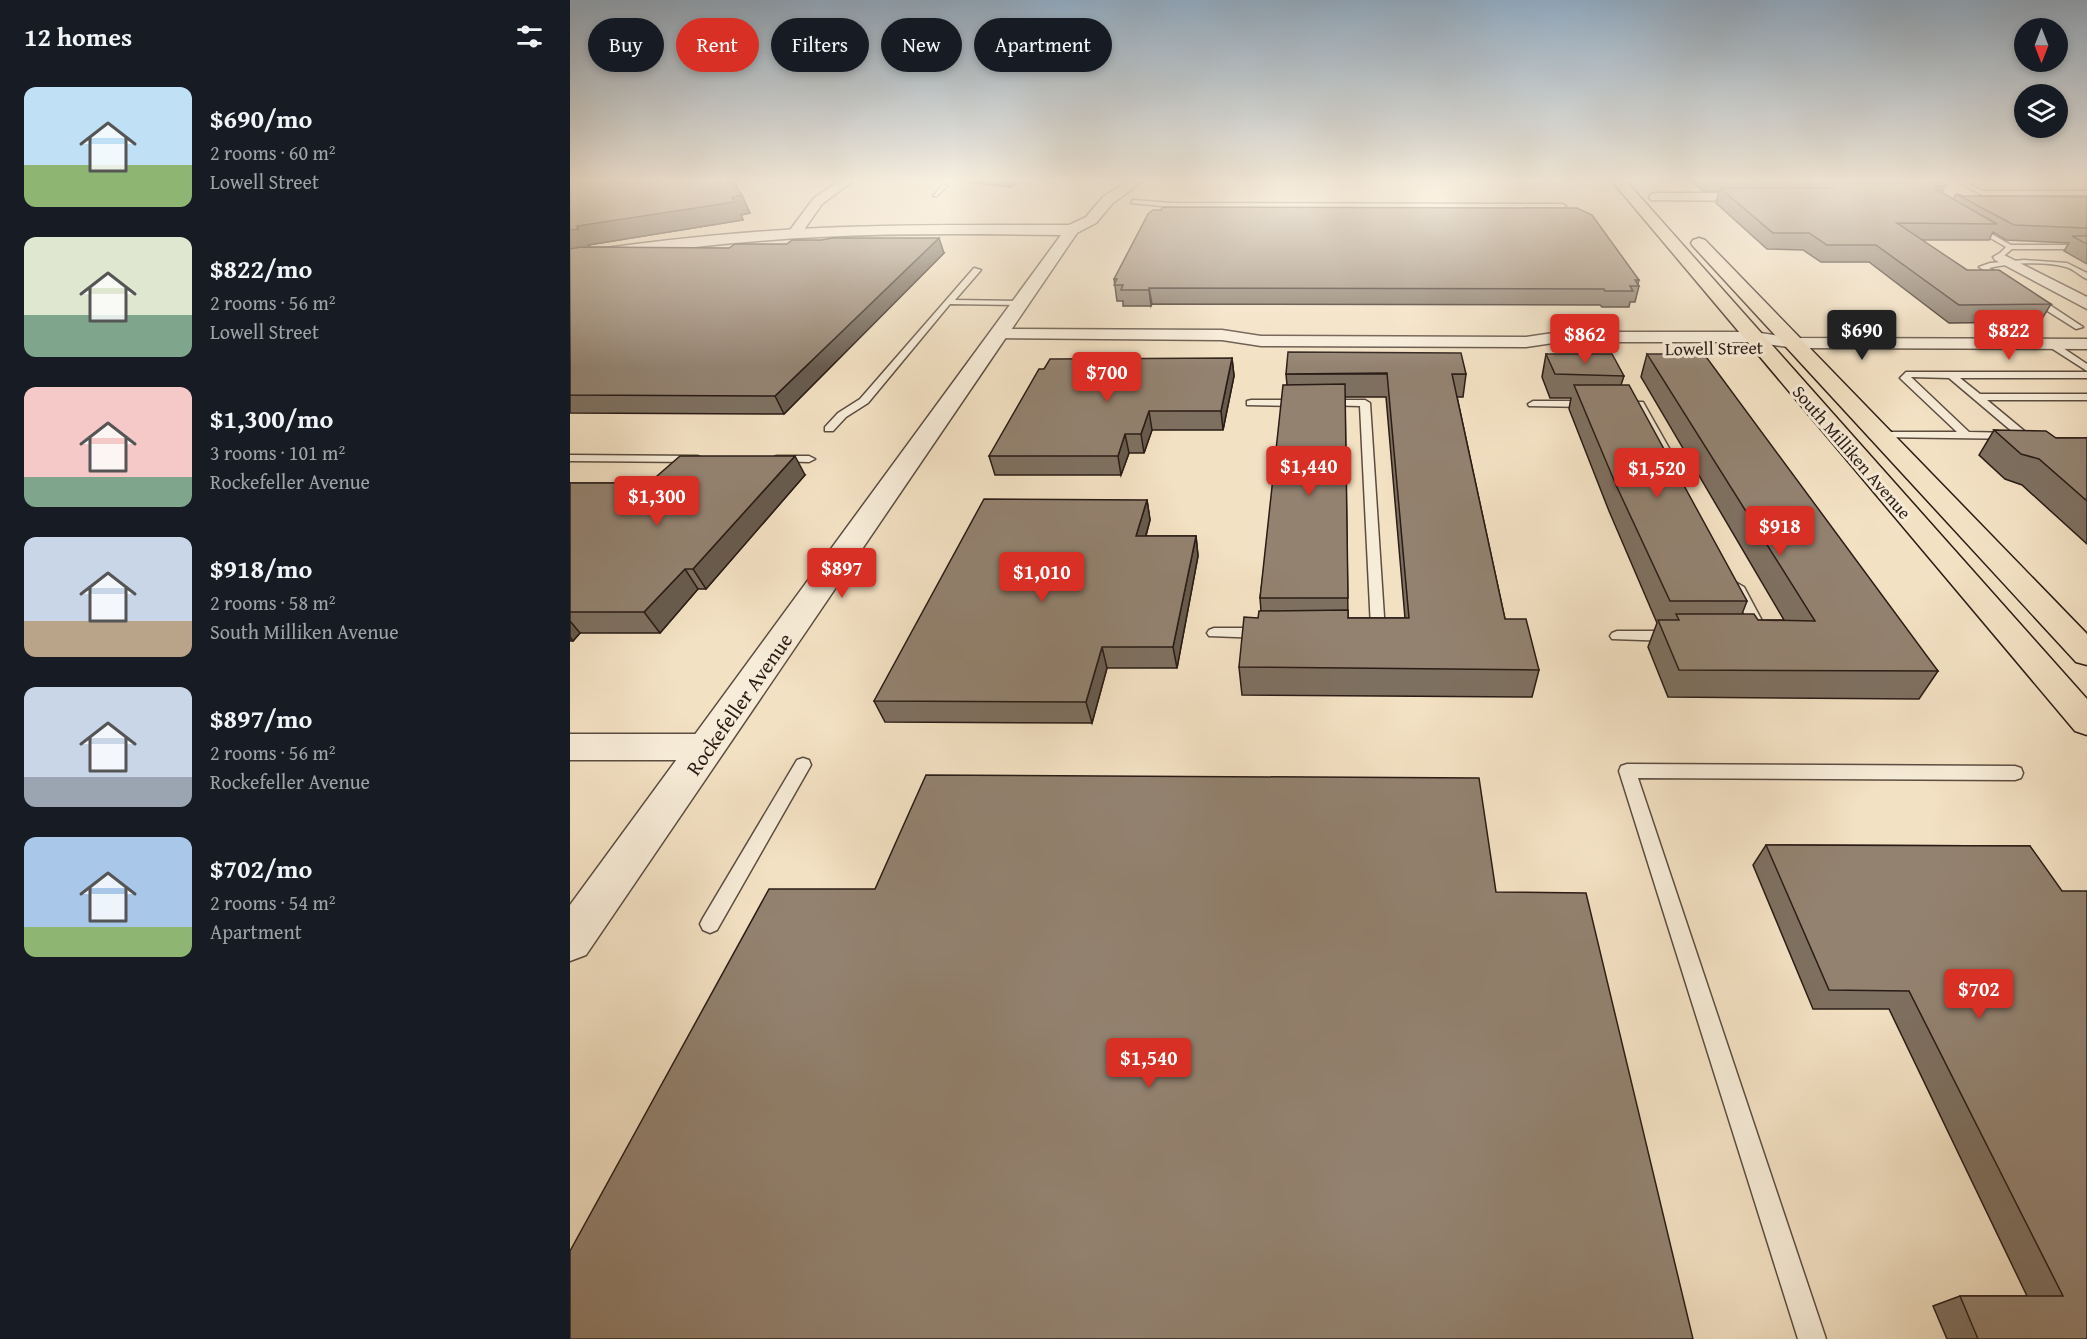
<!DOCTYPE html>
<html lang="en">
<head>
<meta charset="utf-8">
<style>
	:root { --surface:#171b24; --page:#242831; --text:#f1f3f6; --muted:#9ea1a6; --accent:#d93025 }
	body { margin:0; font-family:"Gentium Book Plus",serif; background:var(--page); color:var(--text); height:100vh; display:flex; flex-direction:column; font-size:22px; white-space:nowrap }
	* { box-sizing:border-box; margin:0 }
	p { font-size:20px; color:var(--muted) }
	.icon { flex:none; width:33px; height:33px; fill:none; stroke:currentColor; stroke-width:2; stroke-linecap:round; stroke-linejoin:round }
	.map { position:relative; flex:1; overflow:hidden }
	.panel { display:flex; flex-direction:column; background:var(--surface); width:570px }
	.panel>* { flex:none }
	.top-card { position:absolute; left:18px; top:18px; width:570px; height:54px; display:flex; gap:12px }
	.needle { width:39px; rotate:180deg }
	.fabs { position:absolute; left:1444px; top:18px; display:grid; gap:12px }
	.fabs a { display:grid; place-items:center; width:54px; height:54px; border-radius:50%; background:var(--surface); box-shadow:0 3px 9px #0003; font-size:30px }
	.price { position:absolute; translate:-50% -51px; padding:0 14px; border-radius:6px; background:var(--accent); color:#fff; font-size:20px; line-height:39px; filter:drop-shadow(0 2px 3px #0008) }
	.price::after { content:''; position:absolute; left:50%; top:36px; width:18px; height:14px; margin-left:-9px; background:inherit; clip-path:polygon(0 0,100% 0,50% 100%) }
	.price.on { background:#222; color:#fff }
	ul { padding:0; list-style:none }
	li { display:flex; align-items:center; gap:18px; height:150px; padding:0 24px }
	li span { display:grid; place-items:center; flex:none; width:168px; height:120px; border-radius:12px; color:#555 }
	li>.icon { margin-inline-start:auto }
	span .icon { width:72px; height:72px; fill:#fffc; stroke-width:1 }
	li b { font-size:26px }
	h2 { display:flex; justify-content:space-between; align-items:center; height:72px; padding:0 24px; font-size:26px }
	.pill { padding:0 21px; border-radius:27px; background:var(--surface); box-shadow:0 3px 9px #0003; font-size:21px; line-height:54px }
	.pill.on { background:var(--accent); color:#fff }
	main { display:flex; flex:1; min-height:0 }
	.map>svg:first-child { display:block }
</style>
</head>
<body>
<main>
<section class="panel">
<h2>12 homes<svg class="icon" aria-label="filters" viewBox="0 0 24 24"><path d="M4 7h16M4 17h16"/><circle cx="9" cy="7" r="2"/><circle cx="15" cy="17" r="2"/></svg></h2>
<ul>
<li><span style="background:linear-gradient(#bfe0f5 65%,#8fb573 0)"><svg class="icon" aria-label="home" viewBox="0 0 24 24"><path d="M3 11l9-7 9 7M6 9v11h12V9"/></svg></span><div><b>$690/mo</b><p>2 rooms · 60 m²</p><p>Lowell Street</p></div></li>
<li><span style="background:linear-gradient(#dfe7d0 65%,#7fa58c 0)"><svg class="icon" aria-label="home" viewBox="0 0 24 24"><path d="M3 11l9-7 9 7M6 9v11h12V9"/></svg></span><div><b>$822/mo</b><p>2 rooms · 56 m²</p><p>Lowell Street</p></div></li>
<li><span style="background:linear-gradient(#f6c9c9 75%,#7fa58c 0)"><svg class="icon" aria-label="home" viewBox="0 0 24 24"><path d="M3 11l9-7 9 7M6 9v11h12V9"/></svg></span><div><b>$1,300/mo</b><p>3 rooms · 101 m²</p><p>Rockefeller Avenue</p></div></li>
<li><span style="background:linear-gradient(#c9d6e8 70%,#b9a48a 0)"><svg class="icon" aria-label="home" viewBox="0 0 24 24"><path d="M3 11l9-7 9 7M6 9v11h12V9"/></svg></span><div><b>$918/mo</b><p>2 rooms · 58 m²</p><p>South Milliken Avenue</p></div></li>
<li><span style="background:linear-gradient(#c9d6e8 75%,#9aa5b1 0)"><svg class="icon" aria-label="home" viewBox="0 0 24 24"><path d="M3 11l9-7 9 7M6 9v11h12V9"/></svg></span><div><b>$897/mo</b><p>2 rooms · 56 m²</p><p>Rockefeller Avenue</p></div></li>
<li><span style="background:linear-gradient(#a9c7e8 75%,#8fb573 0)"><svg class="icon" aria-label="home" viewBox="0 0 24 24"><path d="M3 11l9-7 9 7M6 9v11h12V9"/></svg></span><div><b>$702/mo</b><p>2 rooms · 54 m²</p><p>Apartment</p></div></li>
</ul>
</section>
<div class="map">
<svg width="1517" height="1339" viewBox="0 0 1517 1339">
	<rect width="100%" height="100%" fill="#f3e1c3"/>
	<filter id="stains"><feTurbulence type="fractalNoise" baseFrequency=".00333" numOctaves="4"/><feColorMatrix values="0 0 0 0 .2 0 0 0 0 .09 0 0 0 0 .02 0 0 0 .5 -.17"/></filter>
	<radialGradient id="worn" r=".72"><stop offset=".6" stop-color="#630" stop-opacity="0"/><stop offset="1" stop-color="#630" stop-opacity=".3"/></radialGradient>
	<g fill="none" stroke-linecap="round" stroke-linejoin="round">
		<!-- service casing -->
		<g stroke="#5c4d41" stroke-width="3">
			<path id="service" d="M1386 181H1393L1413 191H1517V195H1412Z
				M372 185 377 186 367 196H363Z
				M563 200 602 203 993 204 996 206 993 208 602 207 561 203Z
				M1403 226H1407L1441 245H1517V249H1442L1430 259 1426 257 1436 247 1403 228Z
				M1454 260 1497 263 1517 273V279C1510 276 1504 269 1496 267 1474 261 1442 263 1419 268L1438 279 1439 281 1435 283 1409 267 1420 263Z
				M404 268 411 270 385 300 452 301H455V305L380 304 298 403 276 417 263 431H255V427L268 413 290 399Z
				M1463 296H1466L1513 327 1506 329 1460 300 1459 298Z
				M1478 342H1484L1517 364V371L1478 346Z
				M1336 372H1517V378H1390L1410 394H1517V400H1417L1458 434V438L1454 439 1306 437V433L1310 432H1387L1332 380 1330 378ZM1341 377 1379 378 1444 433 1399 432Z
				M681 400H729L734 403 729 406 677 405V401Z
				M756 400H795L800 403 815 632 808 637 798 635 796 632 801 628 790 406 752 405V401Z
				M963 401H1019L1024 404 1019 407 959 406 958 404Z
				M1045 402H1073L1104 457 1102 459H1094L1066 407 1045 406Z
				M0 455 128 456 134 459 128 462 0 461Z
				M206 456H239L245 459 239 462 202 461 200 459Z
				M1167 583 1174 587 1198 632 1196 635 1191 637 1184 632 1160 587Z
				M644 628H692L699 633 692 638 639 636 637 633 639 630Z
				M1047 631H1101L1108 636 1101 641 1042 639 1040 636 1042 633Z
				M233 758 239 760 241 765 147 930 140 933 133 930 130 924 133 918 227 760Z
				M1057 764 1445 766 1451 768 1453 773 1451 778 1445 780 1068 778 1256 1339H1228L1049 771 1051 766Z"/>
		</g>
		<!-- minor casing -->
		<g stroke="#5c4d41" stroke-width="3">
			<path id="minor" d="M269 181H283L252 204 229 237H219L217 234 244 198Z
				M1085 193H1188L1194 197 1188 201 1081 200 1079 197 1081 194Z
				M1430 253 1517 297V309L1425 260 1423 257Z
				M429 329 652 330 691 336 956 337 990 332H1184L1224 338 1517 339V349L1224 348 1184 342H990L956 347 691 346 652 340 423 338 420 334 423 330Z
				M0 734H138L150 738 154 747 150 756 138 760H0Z"/>
		</g>
		<!-- tertiary casing -->
		<g stroke="#5c4d41" stroke-width="3">
			<path id="tertiary" d="M558 181H573L543 203 526 223 507 233 16 955 0 961V905L491 235C410 234 330 233 249 237 166 241 83 251 0 263V253C83 241 166 232 249 228 332 224 416 225 499 225L516 217 533 197Z"/>
		</g>
		<!-- primary casing -->
		<g stroke="#2a1c16" stroke-width="3">
			<path id="primary" d="M1042 181H1056L1517 699V735L1505 731Z
				M1129 238 1135 240 1517 634V665L1506 662 1123 246 1121 243 1123 240Z"/>
		</g>
		<!-- service -->
		<use href="#service" fill="#f7ecd8" fill-rule="evenodd"/>
		<!-- minor -->
		<use href="#minor" fill="#f7ecd8" fill-rule="evenodd"/>
		<!-- tertiary -->
		<use href="#tertiary" fill="#f7ecd8" fill-rule="evenodd"/>
		<!-- primary -->
		<use href="#primary" fill="#f3e1c3" fill-rule="evenodd"/>
	</g>
	<!-- wall -->
	<path fill="#7e7060" stroke="#2a1c16" stroke-width="1.5" fill-rule="evenodd" d="M0 181 167 185H165L180 213 171 215 173 220 18 245 19 247 374 253 214 414 0 413Z
		M396 181H454L439 187 397 182Z
		M1121 181H1368L1376 185 1372 193 1383 199 1386 194 1393 196 1517 197V264L1494 251 1499 243 1436 240 1423 232 1419 240H1351L1397 270 1481 304 1470 322 1379 323 1299 262H1251L1233 250 1197 249 1146 203 1149 191H1133Z
		M544 279 1069 280 1068 284 1069 286 1065 302H1060L1059 307H1032L1030 305 582 304 581 306H553V301H547Z
		M976 354 1054 376 1051 385 1177 601 1172 614 1188 620H1214L1071 377 1077 354 1368 671 1349 699 1098 697 1078 647 1087 623 1039 511 999 409 1001 398H980L972 377Z
		M662 358 664 376 653 430H582L574 453H559L551 475H425L419 456Z
		M716 374H896L893 397H887L935 619 969 670 962 697 672 695 669 667 691 611 690 598 717 385ZM775 397H816L835 618H778Z
		M1424 430 1486 438H1517V544L1452 485 1435 479 1409 455Z
		M235 475 136 589H128L90 633H10L3 641H0V483H79Z
		M577 500 580 520 576 536H626L628 556 607 668H537L522 723 315 722 304 701Z
		M1196 845 1460 846 1517 1339H1377L1363 1306 1390 1296H1457L1319 1009H1243L1183 865Z"/>
	<!-- shaded-wall -->
	<path fill="#675b4e" stroke="#2a1c16" stroke-width="1.5" d="M158 181H166L167 185 160 186Z
		M437 181H454L439 187Z
		M172 195 180 213 171 215 173 220 18 245 19 248 0 250V230L7 226Z
		M369 238 374 253 214 414 205 396Z
		M579 288 582 304 581 306 579 290Z
		M662 358 664 376 653 430 651 411Z
		M579 411 582 430 574 453 571 434Z
		M555 434 559 453 551 475 548 456Z
		M225 456 235 475 136 589 123 569Z
		M577 500 580 520 570 556 566 536Z
		M626 536 628 556 607 668 603 647Z
		M115 569 128 589 90 633 74 612Z
		M0 621 10 633 3 641 0 637Z
		M532 647 537 668 522 723 516 702Z"/>
	<!-- building -->
	<path fill="#938270" stroke="#2a1c16" stroke-width="1.5" d="M0 181H162L172 195 162 197 165 202 7 226 8 229 0 230Z
		M1265 181H1368L1376 185 1366 186 1365 189 1427 224 1327 223 1397 270H1429L1481 304 1389 305 1306 245H1257L1239 233H1203L1150 188H1259L1268 183Z
		M1386 194 1393 196 1515 197H1517V228L1444 225Z
		M593 207 1007 208 1022 215 1069 280H1065L1069 286H1060L1063 291H1035L1034 289 579 288V290H551L553 285H544L547 279H544L578 214 583 210H591Z
		M1502 236H1517V244Z
		M263 238H369L205 396 0 395V249L11 247 159 248 165 244H217L222 240H251Z
		M718 352 891 353 896 374H882L935 619H956L969 670 669 667 674 617 688 618 689 611 778 610V618H839L817 373 716 374Z
		M976 354H1042L1054 376 985 374Z
		M1077 354H1134L1368 671 1109 670 1088 620H1109L1106 614H1184L1188 620 1245 621Z
		M662 358 651 411H579L571 434H555L548 456H419L469 369H474L480 359Z
		M775 384 778 598H690L713 385Z
		M1004 385H1059L1177 601H1100L1046 485Z
		M1424 430 1476 431 1486 438H1517V501L1469 459 1451 454Z
		M110 456H225L123 569H115L74 612H0V483H79Z
		M414 499 577 500 566 536H626L603 647H532L516 702 304 701Z
		M356 775 909 778 926 892 1016 893 1123 1339H0V1251L199 889H305Z
		M1196 845 1460 846 1492 891H1517V1339H1408L1390 1296H1493L1339 991 1259 990Z"/>
	<!-- sky -->
	<linearGradient id="sky" x2="0" y2="1"><stop stop-color="#91abc2"/><stop offset="0.49" stop-color="#faf2e4"/><stop offset="1" stop-color="#faf2e4" stop-opacity="0"/></linearGradient>
	<rect width="1517" height="368" fill="url(#sky)"/>
	<g text-anchor="middle" dominant-baseline="central" stroke-width="6" stroke-linejoin="round" paint-order="stroke">
		<!-- far-street labels -->
		<g font-size="18" fill="#2a1c16" stroke="#f7ecd8">
			<text transform="translate(1144 348) rotate(-1)">Lowell Street</text>
			<text transform="translate(1282 452) rotate(49)">South Milliken Avenue</text>
		</g>
		<!-- street labels -->
		<g font-size="21" fill="#2a1c16" stroke="#f7ecd8">
			<text transform="translate(169 704) rotate(-55)">Rockefeller Avenue</text>
		</g>
	</g>
	<rect width="100%" height="100%" filter="url(#stains)"/>
	<rect width="100%" height="100%" fill="url(#worn)"/>
</svg>
<div class="fabs">
<a><svg class="needle" viewBox="-14 -14 28 28"><path d="M0-13l5 13h-10z" fill="#e53935"/><path d="M0 13l5-13h-10z" fill="#9ea1a6"/></svg></a>
<a><svg class="icon" aria-label="layers" viewBox="0 0 24 24"><path d="M12 4l9 5-9 5-9-5zM3 14l9 5 9-5"/></svg></a>
</div>
<b class="price on" style="left:1292px;top:361px">$690</b>
<b class="price" style="left:1439px;top:361px">$822</b>
<b class="price" style="left:1015px;top:365px">$862</b>
<b class="price" style="left:537px;top:403px">$700</b>
<b class="price" style="left:739px;top:497px">$1,440</b>
<b class="price" style="left:1087px;top:499px">$1,520</b>
<b class="price" style="left:87px;top:527px">$1,300</b>
<b class="price" style="left:1210px;top:557px">$918</b>
<b class="price" style="left:272px;top:599px">$897</b>
<b class="price" style="left:472px;top:603px">$1,010</b>
<b class="price" style="left:1409px;top:1020px">$702</b>
<b class="price" style="left:579px;top:1089px">$1,540</b>
<div class="top-card">
<a class="pill">Buy</a>
<a class="pill on">Rent</a>
<a class="pill">Filters</a>
<a class="pill">New</a>
<a class="pill">Apartment</a>
</div>
</div>
</main>
</body>
</html>
